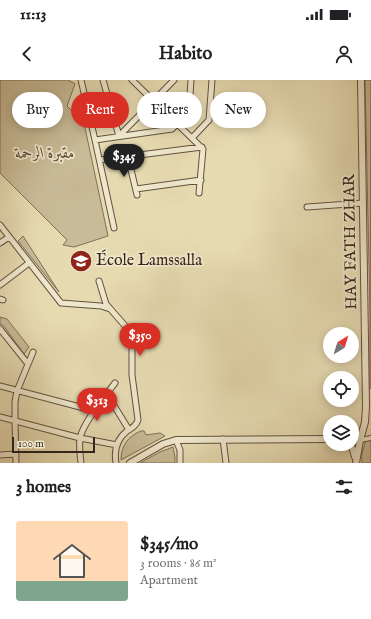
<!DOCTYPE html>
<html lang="en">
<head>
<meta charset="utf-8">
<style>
	:root { --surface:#fff; --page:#f6f6f6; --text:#202124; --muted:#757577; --accent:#d93025 }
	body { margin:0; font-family:"IM FELL English",Amiri,serif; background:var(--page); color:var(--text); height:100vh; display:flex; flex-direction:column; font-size:15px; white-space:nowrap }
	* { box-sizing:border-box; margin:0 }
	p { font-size:13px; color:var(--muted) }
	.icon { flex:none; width:22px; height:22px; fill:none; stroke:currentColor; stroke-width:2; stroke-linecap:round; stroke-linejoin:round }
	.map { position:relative; height:383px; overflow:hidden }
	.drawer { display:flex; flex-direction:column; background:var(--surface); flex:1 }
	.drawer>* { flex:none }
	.guide { position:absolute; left:12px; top:12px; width:347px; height:36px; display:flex; gap:8px }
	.needle { width:26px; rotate:38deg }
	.controls { position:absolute; left:323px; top:247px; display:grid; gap:8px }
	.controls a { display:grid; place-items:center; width:36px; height:36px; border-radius:50%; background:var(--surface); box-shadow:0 2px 10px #0003; font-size:20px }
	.scale { position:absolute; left:12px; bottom:10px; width:83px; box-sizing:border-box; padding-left:4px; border:2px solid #362519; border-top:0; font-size:11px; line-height:14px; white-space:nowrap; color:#362519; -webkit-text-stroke:3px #efe7cc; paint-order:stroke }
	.price { position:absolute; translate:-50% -34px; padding:0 9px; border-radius:14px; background:var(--accent); color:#fff; font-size:13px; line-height:26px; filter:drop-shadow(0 1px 2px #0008) }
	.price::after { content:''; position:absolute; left:50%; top:24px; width:12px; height:9px; margin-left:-6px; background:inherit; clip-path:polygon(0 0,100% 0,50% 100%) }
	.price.active { background:#222; color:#fff }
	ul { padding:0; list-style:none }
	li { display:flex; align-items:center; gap:12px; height:100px; padding:0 16px }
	li span { display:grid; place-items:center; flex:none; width:112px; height:80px; border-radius:4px; color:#555 }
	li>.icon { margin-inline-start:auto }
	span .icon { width:48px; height:48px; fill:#fffc; stroke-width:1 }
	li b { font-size:17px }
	h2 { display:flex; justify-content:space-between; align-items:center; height:48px; padding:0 16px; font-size:17px }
	.pill { padding:0 14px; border-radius:18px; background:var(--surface); box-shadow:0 2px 10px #0003; font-size:14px; line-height:36px }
	.pill.active { background:var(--accent); color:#fff }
	.status { display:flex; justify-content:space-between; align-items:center; height:28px; padding:0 20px; background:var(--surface); direction:ltr }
	.status svg { height:11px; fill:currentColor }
	header { display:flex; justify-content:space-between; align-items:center; height:52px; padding:0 16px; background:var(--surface); font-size:18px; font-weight:800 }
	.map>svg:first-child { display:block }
</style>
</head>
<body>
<div class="status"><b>11:13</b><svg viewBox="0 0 49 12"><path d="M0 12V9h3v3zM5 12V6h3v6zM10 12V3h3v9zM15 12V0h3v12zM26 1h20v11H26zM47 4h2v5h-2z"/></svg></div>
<header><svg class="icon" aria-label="back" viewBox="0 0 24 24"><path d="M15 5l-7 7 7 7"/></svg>Habito<svg class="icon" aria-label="person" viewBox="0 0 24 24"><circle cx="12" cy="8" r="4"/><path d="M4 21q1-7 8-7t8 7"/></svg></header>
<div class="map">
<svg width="371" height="383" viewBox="0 0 371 383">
	<rect width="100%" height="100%" fill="#e6dab1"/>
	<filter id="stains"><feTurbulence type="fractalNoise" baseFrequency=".005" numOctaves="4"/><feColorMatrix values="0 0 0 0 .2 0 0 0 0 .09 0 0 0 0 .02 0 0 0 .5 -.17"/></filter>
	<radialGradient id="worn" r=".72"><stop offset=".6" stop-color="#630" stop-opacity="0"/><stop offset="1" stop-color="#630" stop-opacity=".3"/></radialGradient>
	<!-- green -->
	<path fill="#c8bb97" stroke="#7f7058" d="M0 0H68L75 4 67 26 84 43 108 156 74 167 63 165 67 160 0 93Z
		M365 0H371L370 309V233Z
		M23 156 59 212 18 161Z
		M0 237 7 239 29 267 24 274 3 245 0 244Z
		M141 351H144L146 355 160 353 165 356 121 380C121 366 128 356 141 351Z
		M371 360V383H362C362 379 361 374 363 370 364 366 365 365 365 361Z
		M173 367 175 377V383H140L160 372Z"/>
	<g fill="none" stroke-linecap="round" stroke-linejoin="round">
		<!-- pedestrian casing -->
		<g stroke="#62523f" stroke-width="6">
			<path id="pedestrian" d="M360 360 371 358"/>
		</g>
		<!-- minor casing -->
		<g stroke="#62523f" stroke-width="7">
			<path id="minor" d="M81 0 95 60 114 148
				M103 0 119 56 174 0
				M132 0 203 69 199 113
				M192 58 209 40 212 0
				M95 60 172 49 189 31 191 0
				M128 77 137 115
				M100 80 202 67
				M136 109 201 100
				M307 127 363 123
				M0 145 61 223 101 226 110 229
				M0 163 9 157
				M99 201 106 224 127 248 129 253 132 264V295L138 340C136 346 132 348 127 351 117 359 114 371 116 383
				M0 205 29 183
				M0 219 3 220
				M0 249 28 284
				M0 306 95 331
				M107 314 129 350
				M0 337 80 358 117 365
				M223 359 226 383
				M176 360 180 370V383
				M0 375 16 374
				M16 383 15 342V322L17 311 33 272
				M81 383C80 375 79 366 80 358 83 343 105 316 115 303"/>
		</g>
		<!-- tertiary casing -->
		<g stroke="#62523f" stroke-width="8">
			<path id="tertiary" d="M352 356C356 355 359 356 360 360L356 383
				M360 360 365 342 366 327 361 0
				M351 366 353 370 355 377
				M130 383 163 364 176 360 330 359"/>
		</g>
		<!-- pedestrian -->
		<use href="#pedestrian" stroke="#efe7cc" stroke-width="4"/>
		<!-- minor -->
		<use href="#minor" stroke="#efe7cc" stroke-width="5"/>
		<!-- tertiary -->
		<use href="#tertiary" stroke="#efe7cc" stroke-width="6"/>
	</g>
	<!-- icons -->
	<defs>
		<g id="school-disc" transform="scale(1.15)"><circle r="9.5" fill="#8f2418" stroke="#efe7cc"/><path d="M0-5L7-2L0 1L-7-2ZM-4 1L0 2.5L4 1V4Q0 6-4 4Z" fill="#fff"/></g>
	</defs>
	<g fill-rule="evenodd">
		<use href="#school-disc" x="81" y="181"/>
	</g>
	<g text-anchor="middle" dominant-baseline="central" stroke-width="3.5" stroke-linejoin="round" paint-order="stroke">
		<!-- park labels -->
		<g font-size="16" font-style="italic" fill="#5a4a38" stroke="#efe7cc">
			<text x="45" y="74">مقبرة الرحمة</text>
		</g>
		<!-- street labels -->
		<g font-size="16" fill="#362519" stroke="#efe7cc">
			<text transform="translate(351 162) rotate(-91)">HAY FATH ZHAR</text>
		</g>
		<!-- poi labels -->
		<g font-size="16" fill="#362519" stroke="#efe7cc" text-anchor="start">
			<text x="96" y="181">École Lamssalla</text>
		</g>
	</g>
	<rect width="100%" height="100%" filter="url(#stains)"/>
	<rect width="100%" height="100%" fill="url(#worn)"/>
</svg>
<div class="controls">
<a><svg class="needle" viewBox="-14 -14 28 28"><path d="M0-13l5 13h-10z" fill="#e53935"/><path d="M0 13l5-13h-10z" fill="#757577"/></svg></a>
<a><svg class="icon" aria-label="locate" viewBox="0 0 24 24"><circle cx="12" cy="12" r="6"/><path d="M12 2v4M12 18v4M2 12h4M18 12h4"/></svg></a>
<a><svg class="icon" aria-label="layers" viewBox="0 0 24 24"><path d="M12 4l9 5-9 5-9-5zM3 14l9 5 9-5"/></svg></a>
</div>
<div class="scale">100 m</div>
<b class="price active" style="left:124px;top:98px">$345</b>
<b class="price" style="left:140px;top:277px">$350</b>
<b class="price" style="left:97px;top:342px">$313</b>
<div class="guide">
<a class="pill">Buy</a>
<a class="pill active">Rent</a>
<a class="pill">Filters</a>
<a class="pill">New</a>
</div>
</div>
<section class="drawer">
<h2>3 homes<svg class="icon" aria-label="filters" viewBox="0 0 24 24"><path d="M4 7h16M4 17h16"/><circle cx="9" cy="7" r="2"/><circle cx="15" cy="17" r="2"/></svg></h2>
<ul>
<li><span style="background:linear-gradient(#ffd9b3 75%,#7fa58c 0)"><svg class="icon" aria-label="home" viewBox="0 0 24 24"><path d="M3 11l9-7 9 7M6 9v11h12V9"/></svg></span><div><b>$345/mo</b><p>3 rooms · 86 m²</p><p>Apartment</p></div></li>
</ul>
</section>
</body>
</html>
